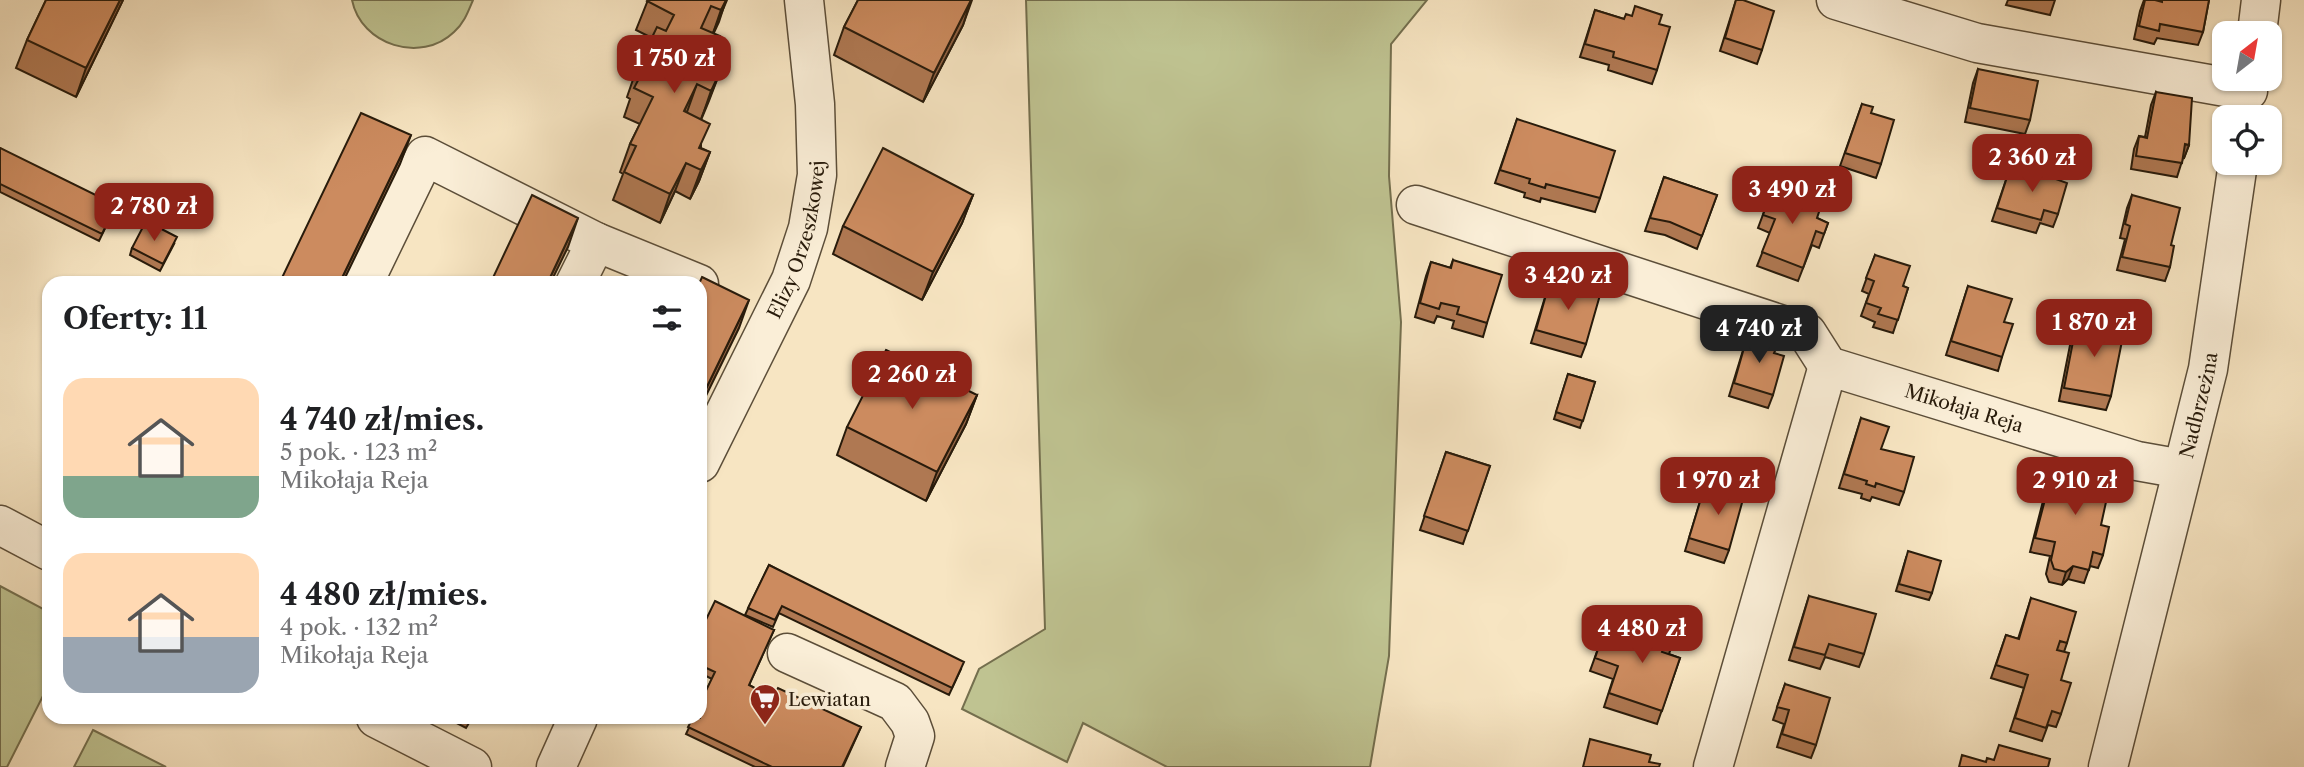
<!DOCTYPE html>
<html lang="pl">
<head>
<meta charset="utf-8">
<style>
	:root { --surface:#fff; --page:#f6f6f6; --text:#202124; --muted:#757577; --accent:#8f2418 }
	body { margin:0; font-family:"Libre Caslon Text",serif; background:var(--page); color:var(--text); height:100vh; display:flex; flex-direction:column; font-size:26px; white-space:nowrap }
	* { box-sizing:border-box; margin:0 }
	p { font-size:23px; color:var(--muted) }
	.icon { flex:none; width:38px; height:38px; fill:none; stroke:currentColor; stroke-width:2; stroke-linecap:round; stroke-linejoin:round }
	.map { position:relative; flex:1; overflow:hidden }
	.details { position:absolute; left:42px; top:276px; width:665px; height:448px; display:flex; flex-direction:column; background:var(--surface); border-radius:21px; box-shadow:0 2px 5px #0004 }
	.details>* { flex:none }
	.needle { width:46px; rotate:31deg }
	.fabs { position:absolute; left:2212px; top:21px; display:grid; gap:14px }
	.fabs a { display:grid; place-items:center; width:70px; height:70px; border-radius:14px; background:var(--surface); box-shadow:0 2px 5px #0004; font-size:35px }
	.price { position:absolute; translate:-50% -60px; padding:0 16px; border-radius:14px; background:var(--accent); color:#fff; font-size:23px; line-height:46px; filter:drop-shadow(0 2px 4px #0008) }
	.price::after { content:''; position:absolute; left:50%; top:42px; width:21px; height:16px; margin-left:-10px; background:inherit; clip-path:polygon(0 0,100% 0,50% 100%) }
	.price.selected { background:#222; color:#fff }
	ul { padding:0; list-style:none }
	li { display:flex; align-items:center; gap:21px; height:175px; padding:0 21px }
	li span { display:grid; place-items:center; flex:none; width:196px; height:140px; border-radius:21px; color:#555 }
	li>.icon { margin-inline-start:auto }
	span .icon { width:84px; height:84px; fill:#fffc; stroke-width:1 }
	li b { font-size:30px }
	h2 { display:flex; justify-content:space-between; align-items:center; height:84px; padding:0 21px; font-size:30px }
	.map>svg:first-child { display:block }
</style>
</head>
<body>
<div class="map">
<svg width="2304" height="767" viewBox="0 0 2304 767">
	<rect width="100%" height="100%" fill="#f7e5c2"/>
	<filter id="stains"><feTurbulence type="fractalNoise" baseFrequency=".00286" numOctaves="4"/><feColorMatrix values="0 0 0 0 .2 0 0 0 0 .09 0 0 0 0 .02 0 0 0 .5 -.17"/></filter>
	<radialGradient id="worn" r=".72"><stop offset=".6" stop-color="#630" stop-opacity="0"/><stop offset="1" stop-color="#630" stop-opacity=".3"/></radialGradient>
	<!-- green -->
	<path fill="#bfc391" stroke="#746f4e" stroke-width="2" d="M352 0H473C468 12 464 23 454 32 421 64 361 45 352 0Z
		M1026 0H1427L1391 44 1389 176 1401 322 1389 656 1370 767H1167L1083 723 1067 762 962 709 979 669 1045 629Z
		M0 586 49 612V684L7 767H0Z
		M93 730 166 767H74Z"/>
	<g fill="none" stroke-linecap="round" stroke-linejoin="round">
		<!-- minor casing -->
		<g stroke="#5c4e39" stroke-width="41">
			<g id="minor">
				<path d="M1836 0 1977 43 2248 91"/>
				<path d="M2257 33 2261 0"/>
				<path id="s1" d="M1416 205 1807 333 1828 366 2137 461 2182 469"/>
				<path d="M596 242 699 284"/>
				<path d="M363 284 425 156 596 242 575 284"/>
				<path id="s2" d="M700 463 791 280 808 228 817 175 815 104 804 0"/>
				<path d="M0 525 49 551"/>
				<path d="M787 653 895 702 910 722 915 736 905 767"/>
				<path d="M376 718 472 767"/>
				<path d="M556 767 578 718"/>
				<path d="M1713 767 1828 366"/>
				<path id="s3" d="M2108 767 2208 369 2238 163"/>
			</g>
		</g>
		<!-- minor -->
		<use href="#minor" stroke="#faeed7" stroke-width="38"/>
	</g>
	<!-- wall -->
	<path fill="#af7852" stroke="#281b0b" stroke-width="2" d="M46 0H123L76 97 16 68 27 40Z
		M648 0H727L713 33 709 66 720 72 701 119V148L710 152 699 181 690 199 675 191 660 223 613 200 623 174 620 172 630 144 640 124 624 117 630 99 627 97 637 68 652 38 636 30Z
		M858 0H972L963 25 923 102 834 55 844 27Z
		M1736 0 1762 50 1757 64 1720 51Z
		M2008 0H2055L2050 15 2006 5Z
		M2144 0 2160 1V0H2209L2203 32 2198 45 2157 38 2154 44 2134 39 2140 11Z
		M1595 10 1624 19 1659 24 1657 70 1652 84 1608 70 1609 65 1580 57Z
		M1978 69 2030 120 2025 134 1965 122 1973 83Z
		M2156 92 2189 145 2184 158H2183L2177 177 2131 169 2134 149 2139 136 2145 137 2151 105Z
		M1862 104 1871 113 1881 164 1876 178 1840 166Z
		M1517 119 1600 198 1595 212 1541 198 1540 202 1524 197 1525 193 1495 183Z
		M0 148 113 212 99 241 0 192Z
		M2010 168 2058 214 2053 227 2040 223 2036 233 1992 221Z
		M1664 177 1717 195 1697 249 1665 235 1645 231Z
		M1774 185 1817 218 1828 223 1819 248 1812 245 1798 281 1757 266 1770 233 1758 228Z
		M973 195 962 223 922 300 833 254 843 226Z
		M2132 195 2171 245 2170 267 2165 281 2117 270 2125 239 2120 238 2127 208Z
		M174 244 160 271 130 255 132 248Z
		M1875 255 1903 286 1908 288 1893 333 1873 327 1875 322 1861 316 1869 294 1862 291Z
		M1453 260 1487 323 1483 337 1452 328 1454 321 1437 316 1434 323 1415 317 1426 276 1431 262 1450 268Z
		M1550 281 1586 344 1581 357 1531 343Z
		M1968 286 2004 322 2002 357 1998 371 1946 355Z
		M2077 321 2111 396 2106 410 2059 401 2072 335Z
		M1748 334 1774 353 1773 395 1768 408 1729 396Z
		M1568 374 1595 382 1580 428 1554 419Z
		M977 395 966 424 926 501 837 455 847 427Z
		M1861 418 1881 449 1904 492 1899 505 1872 497 1870 501 1861 498 1862 494 1839 488Z
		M1446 452 1490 466 1463 544 1420 530Z
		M2064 460 2098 501 2103 555 2098 568 2090 566 2084 583 2068 579 2062 585 2049 582 2046 574 2050 556 2030 552 2043 501 2048 488 2055 490 2059 474Z
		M1702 495 1729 550 1724 563 1685 551Z
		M1906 558 1932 593 1929 600 1896 591Z
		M769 565 961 669 949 695 779 613 773 627 745 615Z
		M1809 596 1864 654 1859 667 1825 657 1820 669 1789 660Z
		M2031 598 2067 643 2064 652 2061 680V714L2056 727 2048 725 2042 741 2010 731 2024 688 1991 678 2006 635 2018 639Z
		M774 630 749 685 773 698 861 727 843 767H755L686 734 712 679 700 673V632Z
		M1677 631 1669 654 1680 658 1657 724 1604 707 1613 679 1590 671 1604 632 1637 644Z
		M1785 684 1816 745 1811 758 1777 747 1784 724 1773 720Z
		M447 718H472L466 728Z"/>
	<!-- shaded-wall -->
	<path fill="#8f6142" stroke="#281b0b" stroke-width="2" d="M120 0H123L76 97 86 68Z
		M726 0 719 22 711 39 721 10Z
		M971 0 963 25 923 102 934 73Z
		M720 36 710 65 701 85 707 65Z
		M720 72 709 101 701 120 711 91Z
		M697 84 687 112 684 111Z
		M411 135 400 164 342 284H339Z
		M2185 144 2189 145 2184 158 2180 157Z
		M710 152 699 181 690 199 701 170Z
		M686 163 675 191 660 223 670 194Z
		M973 195 962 223 922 300 933 272Z
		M578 218 568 247 550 284H547Z
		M749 300 739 328 700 408V401Z
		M977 395 966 424 926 501 937 472Z
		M2073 566 2068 579 2062 585 2066 572Z"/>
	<!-- building -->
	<path fill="#cc8b5f" stroke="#281b0b" stroke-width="2" d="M46 0H120L86 68 27 40Z
		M648 0H726L721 10 711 6 701 28 720 36 707 65 720 72 711 91 697 84 684 111 710 124 699 148 710 152 701 170 686 163 670 194 624 172 636 146 630 144 653 97 634 88 643 71 637 68 657 27 666 31 674 15 647 1Z
		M858 0H971L934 73 844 27Z
		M1736 0H1743L1774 11 1762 50 1725 38Z
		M2145 0H2155L2162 2V0H2209L2203 32 2160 24 2159 31 2139 26Z
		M1635 6 1662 15 1659 24 1670 27 1657 70 1613 57 1614 52 1585 44 1595 10 1624 19 1626 14 1632 16Z
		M1978 69 2038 81 2030 120 1970 108Z
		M2156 92 2192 98 2189 145 2185 144 2182 163 2136 156 2139 136 2147 138Z
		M1862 104 1873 107 1871 113 1894 120 1881 164 1845 153Z
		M361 113 411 135 339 284H279Z
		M1517 119 1615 151 1600 198 1546 184 1545 188 1529 183 1530 179 1500 170Z
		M0 148 116 205 102 234 0 184Z
		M883 148 973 195 933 272 843 226Z
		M2010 168 2029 173 2031 170 2067 183 2058 214 2044 210 2041 220 1997 208Z
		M1664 177 1717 195 1702 236 1670 222 1650 218Z
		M1774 185 1822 203 1817 218 1828 223 1824 234 1816 231 1803 268 1762 252 1775 219 1763 215Z
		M532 195 578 218 547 284H490Z
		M2132 195 2180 208 2171 245 2174 246 2170 267 2122 257 2130 226 2125 224Z
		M146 221 177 237 163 264 132 248Z
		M1875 255 1910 266 1903 286 1908 288 1898 320 1878 314 1881 308 1866 303 1874 281 1866 278Z
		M1453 260 1502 275 1487 323 1457 314 1459 307 1441 303 1439 309 1420 303 1431 262 1451 268Z
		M702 277 749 300 700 401V284H699Z
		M1550 281 1600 295 1586 344 1536 330Z
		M1968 286 2012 299 2004 322 2013 324 2002 357 1951 341Z
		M2077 321 2124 331 2111 396 2064 388Z
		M1748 334 1778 344 1774 353 1784 356 1773 395 1734 383Z
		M886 350 977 395 937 472 847 427Z
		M1568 374 1595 382 1583 421 1556 412Z
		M1861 418 1889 427 1881 449 1914 457 1904 492 1876 483 1875 487 1866 484 1867 481 1844 474Z
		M1446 452 1490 466 1468 531 1424 516Z
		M2064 460 2105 470 2098 501 2106 502 2101 525 2109 527 2103 555 2093 552 2089 570 2073 566 2066 572 2054 569 2051 560 2055 542 2035 538 2048 488 2056 491Z
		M1717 484 1745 492 1729 550 1689 538 1702 495 1713 499Z
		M1908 551 1941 561 1932 593 1899 584Z
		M769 565 964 662 952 688 782 606 775 620 748 608Z
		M1809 596 1876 614 1864 654 1829 644 1825 655 1794 647Z
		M2031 598 2076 612 2067 643 2060 641 2057 650 2069 653 2061 680 2071 683 2061 714 2052 711 2046 728 2015 718 2028 675 1996 665 2006 635 2019 639Z
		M715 601 774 630 749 685 773 698 778 688 861 727 842 767H772L688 727 693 718H700V703L715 672 700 665V632Z
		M1646 620 1677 631 1671 649 1664 647 1662 652 1680 658 1662 711 1609 693 1618 666 1595 658 1604 632 1638 644Z
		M1785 684 1830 698 1816 745 1782 734 1789 710 1777 707Z
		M1590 739 1651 755 1649 762 1660 764 1659 767H1583Z
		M1999 745 2050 759 2048 767H1959L1962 755 1986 762 1987 758 1994 760Z"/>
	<!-- icons -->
	<defs>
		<g id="supermarket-pin" transform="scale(1.575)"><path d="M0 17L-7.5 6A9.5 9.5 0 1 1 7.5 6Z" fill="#8f2418" stroke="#faeed7"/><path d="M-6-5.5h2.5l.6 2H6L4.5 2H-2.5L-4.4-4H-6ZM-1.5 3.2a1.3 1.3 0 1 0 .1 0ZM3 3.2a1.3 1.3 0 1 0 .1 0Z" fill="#fff"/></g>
	</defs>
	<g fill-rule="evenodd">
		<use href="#supermarket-pin" x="765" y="699"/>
	</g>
	<g text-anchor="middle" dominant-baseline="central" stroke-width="7" stroke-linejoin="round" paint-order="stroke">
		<!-- street labels -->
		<g font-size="19" fill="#281b0b" stroke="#faeed7">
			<text stroke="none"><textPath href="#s2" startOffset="245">Elizy Orzeszkowej</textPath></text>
			<text stroke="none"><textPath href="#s3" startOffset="373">Nadbrzeżna</textPath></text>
			<text stroke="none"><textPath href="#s1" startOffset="593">Mikołaja Reja</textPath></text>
		</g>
		<!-- poi labels -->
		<g font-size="19" fill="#281b0b" stroke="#faeed7" text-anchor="start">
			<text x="788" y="699">Lewiatan</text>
		</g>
	</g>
	<rect width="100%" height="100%" filter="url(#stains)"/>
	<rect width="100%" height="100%" fill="url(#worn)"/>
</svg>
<div class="fabs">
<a><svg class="needle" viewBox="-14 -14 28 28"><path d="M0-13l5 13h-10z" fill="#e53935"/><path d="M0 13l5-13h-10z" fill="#757577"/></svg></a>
<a><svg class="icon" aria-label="locate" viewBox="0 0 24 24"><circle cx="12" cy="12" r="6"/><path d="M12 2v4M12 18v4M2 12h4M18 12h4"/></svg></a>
</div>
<b class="price" style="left:674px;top:95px">1 750 zł</b>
<b class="price" style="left:2032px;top:194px">2 360 zł</b>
<b class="price" style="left:1792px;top:226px">3 490 zł</b>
<b class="price" style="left:154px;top:243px">2 780 zł</b>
<b class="price" style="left:1568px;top:312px">3 420 zł</b>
<b class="price" style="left:2094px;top:359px">1 870 zł</b>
<b class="price selected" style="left:1759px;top:365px">4 740 zł</b>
<b class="price" style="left:912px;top:411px">2 260 zł</b>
<b class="price" style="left:1718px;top:517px">1 970 zł</b>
<b class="price" style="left:2075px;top:517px">2 910 zł</b>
<b class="price" style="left:1642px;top:665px">4 480 zł</b>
<section class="details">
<h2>Oferty: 11<svg class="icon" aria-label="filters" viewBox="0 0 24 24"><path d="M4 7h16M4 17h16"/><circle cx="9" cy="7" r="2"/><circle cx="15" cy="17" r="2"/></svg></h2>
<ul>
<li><span style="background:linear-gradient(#ffd9b3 70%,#7fa58c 0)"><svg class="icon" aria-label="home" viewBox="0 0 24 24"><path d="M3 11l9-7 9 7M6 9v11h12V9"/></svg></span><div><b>4 740 zł/mies.</b><p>5 pok. · 123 m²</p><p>Mikołaja Reja</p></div></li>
<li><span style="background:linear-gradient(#ffd9b3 60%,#9aa5b1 0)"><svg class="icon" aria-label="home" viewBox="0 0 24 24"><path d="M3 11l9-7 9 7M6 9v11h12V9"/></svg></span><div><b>4 480 zł/mies.</b><p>4 pok. · 132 m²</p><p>Mikołaja Reja</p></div></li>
</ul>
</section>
</div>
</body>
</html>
